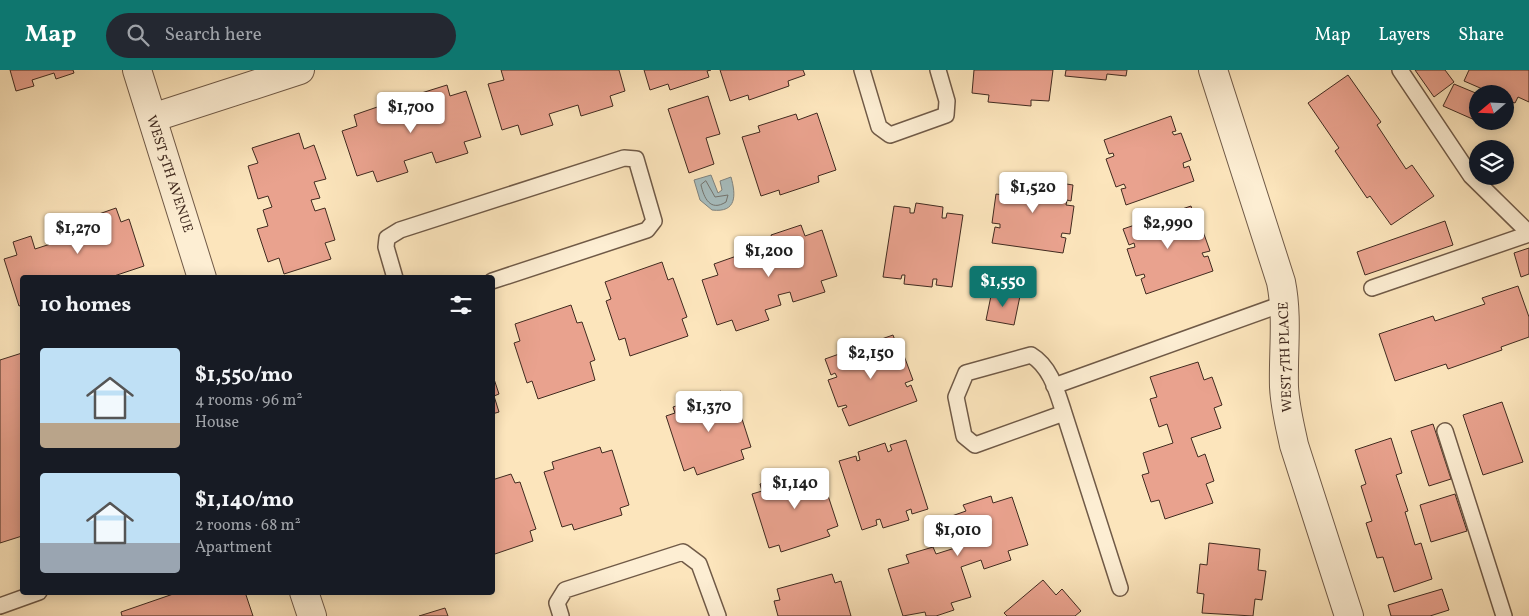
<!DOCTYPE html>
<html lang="en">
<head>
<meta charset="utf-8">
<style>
	:root { --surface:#171b24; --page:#242831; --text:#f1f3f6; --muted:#9ea1a6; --accent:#0f766e }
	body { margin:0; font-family:Vollkorn,serif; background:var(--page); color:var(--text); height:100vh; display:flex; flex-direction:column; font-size:19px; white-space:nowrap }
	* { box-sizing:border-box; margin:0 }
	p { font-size:16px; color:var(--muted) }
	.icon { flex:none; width:28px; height:28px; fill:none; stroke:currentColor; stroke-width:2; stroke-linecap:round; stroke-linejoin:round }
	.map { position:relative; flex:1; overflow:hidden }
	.side { position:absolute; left:20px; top:205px; width:475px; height:320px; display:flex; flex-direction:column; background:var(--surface); border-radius:5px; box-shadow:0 2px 12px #0003 }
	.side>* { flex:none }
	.needle { width:32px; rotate:251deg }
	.tools { position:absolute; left:1469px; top:15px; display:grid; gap:10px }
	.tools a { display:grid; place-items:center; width:45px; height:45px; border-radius:50%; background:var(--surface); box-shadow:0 2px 12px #0003; font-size:25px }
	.price { position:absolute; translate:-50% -42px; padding:0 11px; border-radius:5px; background:#fff; color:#222; font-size:16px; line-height:32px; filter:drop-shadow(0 1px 2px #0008) }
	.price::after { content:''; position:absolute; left:50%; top:30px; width:15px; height:11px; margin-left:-8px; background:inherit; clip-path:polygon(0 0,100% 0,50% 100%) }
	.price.on { background:var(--accent); color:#fff }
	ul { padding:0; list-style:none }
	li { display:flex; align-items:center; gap:15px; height:125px; padding:0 20px }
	li span { display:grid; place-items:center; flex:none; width:140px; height:100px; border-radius:5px; color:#555 }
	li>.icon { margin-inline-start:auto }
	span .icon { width:60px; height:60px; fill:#fffc; stroke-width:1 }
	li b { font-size:21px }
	h2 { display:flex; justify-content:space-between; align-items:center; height:60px; padding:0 20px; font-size:21px }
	header { display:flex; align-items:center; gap:30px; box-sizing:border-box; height:70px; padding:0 25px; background:var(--accent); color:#fff }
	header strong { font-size:24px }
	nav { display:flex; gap:28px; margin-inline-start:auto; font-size:18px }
	.search { width:350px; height:45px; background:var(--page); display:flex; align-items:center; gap:12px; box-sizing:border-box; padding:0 18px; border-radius:28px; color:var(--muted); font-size:19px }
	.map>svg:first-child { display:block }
</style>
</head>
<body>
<header>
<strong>Map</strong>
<div class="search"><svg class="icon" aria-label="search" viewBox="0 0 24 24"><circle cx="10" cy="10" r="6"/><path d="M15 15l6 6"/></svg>Search here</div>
<nav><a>Map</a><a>Layers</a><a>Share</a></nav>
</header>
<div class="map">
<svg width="1529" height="546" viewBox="0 0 1529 546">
	<rect width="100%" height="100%" fill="#fce5bc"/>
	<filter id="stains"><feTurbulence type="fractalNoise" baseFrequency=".004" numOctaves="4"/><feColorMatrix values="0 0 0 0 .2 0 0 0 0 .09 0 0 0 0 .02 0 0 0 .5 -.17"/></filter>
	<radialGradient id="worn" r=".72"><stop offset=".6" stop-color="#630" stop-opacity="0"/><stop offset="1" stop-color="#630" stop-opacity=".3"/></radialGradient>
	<!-- water -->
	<path fill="#a6bcbd" stroke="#7e827e" d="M711 105 718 123 722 120 720 111 731 107C736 125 737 143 712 140L700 130 694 110Z"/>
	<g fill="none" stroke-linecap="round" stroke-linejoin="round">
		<!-- shore -->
		<path stroke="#74746e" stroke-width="1" d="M706 111 715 127 728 125 726 132C710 142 704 128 701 115Z"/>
	</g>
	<!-- building -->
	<path fill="#e9a28e" stroke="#412b20" d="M10 0H73L74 3 56 9 54 3 32 10 34 16 16 21Z
		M501 0H619L625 21 610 26 613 36 581 46 578 35 549 44 553 55 521 65 518 55 502 60 488 14 504 10Z
		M644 0H711L707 1 709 7 670 20 668 14 650 20Z
		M720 0H803L805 5 788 11 789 16 749 30 748 25 730 31Z
		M974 0H1053L1049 31 1031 30V36L988 32 989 25 972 23Z
		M1066 0H1127L1126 6 1107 4 1106 10 1065 6Z
		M1415 0H1445L1454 12 1434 27Z
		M1469 0H1529V32L1518 27 1515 33 1505 29V24H1494L1464 11Z
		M1348 5 1381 52 1377 55 1406 99 1412 95 1434 126 1391 155 1370 126 1367 128 1335 81 1339 78 1308 33Z
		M1454 14 1478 24 1477 51 1443 36Z
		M447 15 450 26 466 21 481 67 464 72 468 83 436 93 432 82 404 91 408 102 377 112 373 101 357 106 342 61 357 56 354 45 386 34 390 46 418 37 415 25Z
		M708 26 720 64 706 68 714 94 689 103 668 39Z
		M817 43 836 100 818 106 819 112 780 125 779 120 761 126 742 67 760 62 758 56 796 44 798 50Z
		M1171 46 1176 61 1172 62 1174 65 1181 63 1191 90 1183 93 1184 98 1189 96 1194 111 1126 135 1121 119 1126 118 1124 114 1116 117 1106 89 1114 86 1113 83 1109 84 1104 70Z
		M299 63 304 79 314 75 326 109 314 112 320 128 311 130 315 141 325 138 335 170 325 173 331 189 284 204 279 188 268 192 257 159 268 156 263 140 272 137 268 126 258 129 248 96 258 93 252 78Z
		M1002 104 1073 115 1071 131 1067 130 1066 135 1074 136 1070 164 1062 163 1061 167 1066 168 1063 183 992 173 995 157 1000 158V154L992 153 996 124 1004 125 1005 122H1000Z
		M916 133 943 137 942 148H946L947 143 963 145 952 217 936 215 937 209H933L932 217 904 214 905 205H902L901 209 883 207 894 136 910 138V143H914Z
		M1191 136 1195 150 1192 151 1193 155 1200 153 1210 181 1202 183 1204 187 1208 186 1213 201 1146 224 1141 209 1145 207 1144 204 1136 206 1127 179 1135 177 1134 173 1129 175 1123 159Z
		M116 138 121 152 129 149 144 196 108 208H22V235L19 236 4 189 17 185 13 172 31 166 35 179 100 158 96 145Z
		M1445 151 1453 175 1365 205 1357 182Z
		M801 155 805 166 822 160 837 206 821 211 825 222 793 232 790 222 778 225 781 235 765 240 769 250 736 261 732 250 717 255 702 210 718 205 714 194 745 183 749 194 761 190 758 182 775 176 771 165Z
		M1529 178V204L1521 207 1514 183Z
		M662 192 668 210 673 208 687 247 682 249 688 266 630 286 625 268 619 270 606 231 611 229 605 212Z
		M1518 216 1529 247V267L1501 277 1502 280 1448 299 1446 294 1395 311 1379 264 1433 246 1435 251 1485 234 1482 228Z
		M992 221 1020 226 1014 255 986 250Z
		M571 235 577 253 582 252 595 290 590 292 595 310 538 329 532 311 527 313 514 273 520 271 515 254Z
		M893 265 899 281 895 282 896 286 903 283 913 310 905 313 907 317 911 315 917 331 849 356 842 339 847 337 846 335 838 337 828 310 837 307 835 303 831 305 825 289Z
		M22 283V466L0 473V290Z
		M1198 292 1204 310 1212 307 1222 335 1214 338 1221 358 1191 368 1198 387 1205 384 1214 411 1206 414 1213 433 1165 449 1159 430 1151 432 1142 405 1149 403 1143 383 1173 373 1167 354 1159 357 1150 329 1157 327 1150 307Z
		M492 303 499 324 494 326 499 342 492 344Z
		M721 321 724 327 734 324 751 377 741 380 744 389 697 405 694 397 684 401 666 346 675 343 673 337Z
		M1502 332 1523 392 1483 405 1463 345Z
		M1433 354 1451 409 1429 416 1411 361Z
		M1391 368 1402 403 1396 405 1408 441 1405 442 1415 475 1421 473 1432 509 1394 522 1383 487 1377 488 1366 453 1372 451 1361 416 1366 414 1355 380Z
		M906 370 928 439 912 444 911 439 906 441 909 450 883 458 880 449 876 450 877 455 862 460 839 391 856 386 857 391 860 390 858 382 885 373 888 382 892 380 890 375Z
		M600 377 602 383 612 380 629 435 620 438 622 445 574 460 572 454 562 457 544 402 554 399 552 392Z
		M808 399 810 404 820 401 838 456 827 460 830 466 781 482 779 475 769 478 752 424 762 421 760 414Z
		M511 404 515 413 520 412 536 459 530 461 533 471 492 485V410Z
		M1455 424 1467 461 1431 472 1420 435Z
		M991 426 993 433 1012 427 1028 475 1008 481 1011 490 984 499 981 490 961 497 971 527 951 533 954 540 936 546H926L925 542 903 546 888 499 909 493 906 485 933 477 936 484 955 478 946 448 966 441 963 435Z
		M1209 473 1260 479 1258 500 1266 501 1262 530 1255 529 1253 546 1202 543 1204 524 1197 523 1200 494 1207 495Z
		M832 504 835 513 841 511 851 546H778L774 531 780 530 777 519Z
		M1043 510 1056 525 1062 519 1081 541 1075 546H1007L1004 543Z
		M1442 519 1449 540 1430 546H1391L1388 535Z
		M179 522H245L253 546H122L121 542Z
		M445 538 448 546H419Z"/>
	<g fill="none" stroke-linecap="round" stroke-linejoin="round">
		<!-- lane casing -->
		<g stroke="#705a47" stroke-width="18">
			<path id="lane" d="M862 0 879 57 890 65 946 45 947 31 938 0
				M1400 0 1471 106 1529 163
				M395 208 386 177 387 168 400 160 624 88 636 89 654 151 647 160 492 211
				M1372 218 1529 164
				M1054 316 1285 233
				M1064 343 975 375 964 366 956 327 966 303 1031 285C1051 297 1057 322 1064 343L1120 518
				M1445 361 1504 546
				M0 536 39 522
				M561 546 557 533 565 520 683 482 699 494 718 546"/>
		</g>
		<!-- street casing -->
		<g stroke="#705a47" stroke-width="30">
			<path id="street" d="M137 0 202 208
				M1213 0 1281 212C1288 247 1283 281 1284 317 1285 337 1290 356 1294 375L1349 546
				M152 48 300 0
				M304 522 312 546"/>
		</g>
		<!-- lane -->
		<use href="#lane" stroke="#fdeed3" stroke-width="15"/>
		<!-- street -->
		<use href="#street" stroke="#fdeed3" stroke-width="28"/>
	</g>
	<g text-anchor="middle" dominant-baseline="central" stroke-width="4" stroke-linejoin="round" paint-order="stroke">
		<!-- street labels -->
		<g font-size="14" fill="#412b20" stroke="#fdeed3">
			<text transform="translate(169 104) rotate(72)">WEST 5TH AVENUE</text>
			<text transform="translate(1286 287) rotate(-92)">WEST 7TH PLACE</text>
		</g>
	</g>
	<rect width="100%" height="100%" filter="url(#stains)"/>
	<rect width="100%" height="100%" fill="url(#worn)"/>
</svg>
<div class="tools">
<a><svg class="needle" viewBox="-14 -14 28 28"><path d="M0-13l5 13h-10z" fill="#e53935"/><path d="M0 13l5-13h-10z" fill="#9ea1a6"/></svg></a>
<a><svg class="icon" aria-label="layers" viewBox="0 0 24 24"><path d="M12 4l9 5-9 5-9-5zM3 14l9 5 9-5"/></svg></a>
</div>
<b class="price" style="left:411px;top:64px">$1,700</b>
<b class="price" style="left:1033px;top:144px">$1,520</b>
<b class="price" style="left:1168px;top:180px">$2,990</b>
<b class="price" style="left:78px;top:185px">$1,270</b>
<b class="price" style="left:769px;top:208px">$1,200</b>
<b class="price on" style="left:1003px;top:238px">$1,550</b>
<b class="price" style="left:871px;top:310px">$2,150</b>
<b class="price" style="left:709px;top:363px">$1,370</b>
<b class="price" style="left:795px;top:440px">$1,140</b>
<b class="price" style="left:958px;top:487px">$1,010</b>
<section class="side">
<h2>10 homes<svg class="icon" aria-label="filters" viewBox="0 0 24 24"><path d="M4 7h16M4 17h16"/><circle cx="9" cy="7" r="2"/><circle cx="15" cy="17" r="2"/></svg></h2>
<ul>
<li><span style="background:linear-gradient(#bfe0f5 75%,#b9a48a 0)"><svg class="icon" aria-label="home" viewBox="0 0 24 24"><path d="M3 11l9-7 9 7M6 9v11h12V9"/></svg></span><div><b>$1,550/mo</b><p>4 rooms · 96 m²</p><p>House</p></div></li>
<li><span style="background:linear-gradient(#bfe0f5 70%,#9aa5b1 0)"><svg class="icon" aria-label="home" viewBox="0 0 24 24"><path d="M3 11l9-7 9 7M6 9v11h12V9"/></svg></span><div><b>$1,140/mo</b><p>2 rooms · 68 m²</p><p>Apartment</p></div></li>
</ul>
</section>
</div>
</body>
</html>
